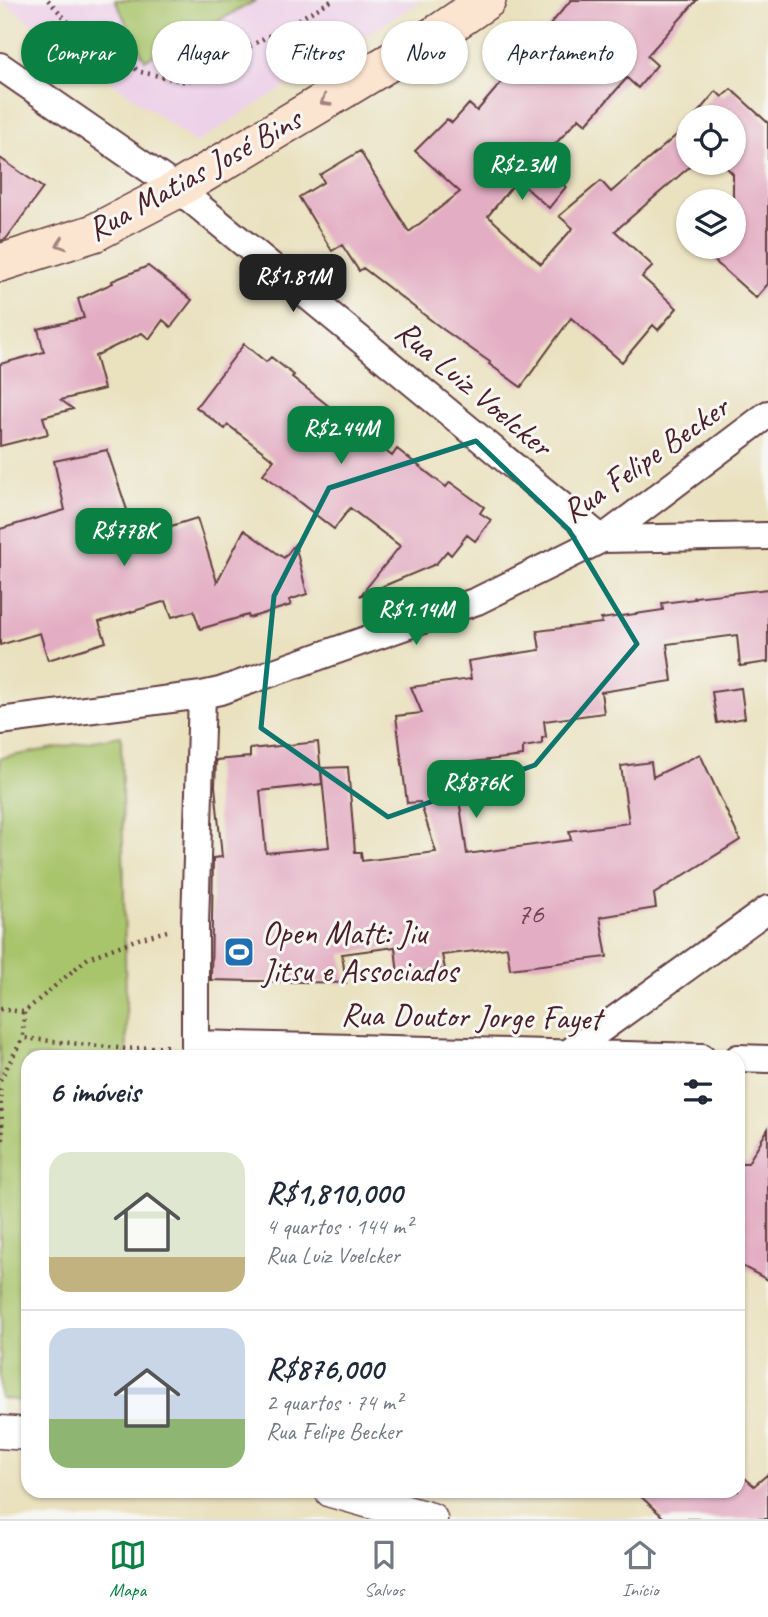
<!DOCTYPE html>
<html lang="pt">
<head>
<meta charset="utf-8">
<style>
	:root { --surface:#fff; --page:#f6f6f7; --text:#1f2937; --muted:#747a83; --line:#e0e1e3; --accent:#0b8043 }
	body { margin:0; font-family:Caveat,sans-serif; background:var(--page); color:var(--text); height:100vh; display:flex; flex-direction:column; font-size:26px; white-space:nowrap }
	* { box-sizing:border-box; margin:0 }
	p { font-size:23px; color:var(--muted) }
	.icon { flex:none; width:38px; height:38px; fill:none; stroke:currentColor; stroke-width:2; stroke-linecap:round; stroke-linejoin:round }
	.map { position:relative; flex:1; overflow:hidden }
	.panel { position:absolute; left:21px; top:1050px; width:724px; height:448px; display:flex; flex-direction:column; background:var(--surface); border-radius:21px; box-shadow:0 2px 5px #0004 }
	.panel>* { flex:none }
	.guide { position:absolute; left:21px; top:21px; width:726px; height:63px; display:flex; gap:14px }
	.buttons { position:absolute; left:676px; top:105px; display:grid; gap:14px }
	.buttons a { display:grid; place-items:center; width:70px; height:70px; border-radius:50%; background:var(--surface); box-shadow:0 2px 5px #0004; font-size:35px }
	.price { position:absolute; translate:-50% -60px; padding:0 16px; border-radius:14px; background:var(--accent); color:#fff; font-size:23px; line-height:46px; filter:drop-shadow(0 2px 4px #0008) }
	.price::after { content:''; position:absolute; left:50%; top:42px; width:21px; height:16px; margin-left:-10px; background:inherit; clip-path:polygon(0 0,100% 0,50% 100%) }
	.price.selected { background:#222; color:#fff }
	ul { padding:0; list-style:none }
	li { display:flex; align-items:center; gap:21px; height:175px; padding:0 28px }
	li+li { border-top:2px solid var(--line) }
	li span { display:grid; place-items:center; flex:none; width:196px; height:140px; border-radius:21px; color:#555 }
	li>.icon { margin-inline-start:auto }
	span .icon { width:84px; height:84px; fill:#fffc; stroke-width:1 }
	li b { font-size:30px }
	h2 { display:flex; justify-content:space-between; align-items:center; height:84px; padding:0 28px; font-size:30px }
	.pill { padding:0 24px; border-radius:32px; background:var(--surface); box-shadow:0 2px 5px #0004; font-size:24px; line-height:63px }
	.pill.selected { background:var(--accent); color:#fff }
	.dock { display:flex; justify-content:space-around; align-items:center; height:98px; border-top:2px solid var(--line); background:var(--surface); font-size:19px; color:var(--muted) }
	.dock a { display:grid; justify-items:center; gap:4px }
	.dock .selected { color:var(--accent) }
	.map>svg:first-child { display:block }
</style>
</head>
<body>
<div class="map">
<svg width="768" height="1519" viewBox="0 0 768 1519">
	<rect width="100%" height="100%" fill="#f6f6f2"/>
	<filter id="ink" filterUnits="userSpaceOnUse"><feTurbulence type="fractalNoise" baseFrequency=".0143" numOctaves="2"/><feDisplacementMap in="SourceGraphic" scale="14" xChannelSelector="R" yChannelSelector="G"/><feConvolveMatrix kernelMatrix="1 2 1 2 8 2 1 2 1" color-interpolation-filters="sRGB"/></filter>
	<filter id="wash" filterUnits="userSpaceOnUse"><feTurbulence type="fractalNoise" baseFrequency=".00686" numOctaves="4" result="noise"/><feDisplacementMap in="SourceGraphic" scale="28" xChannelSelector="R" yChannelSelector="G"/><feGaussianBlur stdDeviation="1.57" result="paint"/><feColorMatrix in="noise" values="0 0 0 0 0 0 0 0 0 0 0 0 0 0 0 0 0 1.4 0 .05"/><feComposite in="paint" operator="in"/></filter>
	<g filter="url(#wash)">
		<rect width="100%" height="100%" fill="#eae1bf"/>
		<!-- built -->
		<path fill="#edd1e9" d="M0 0H422L196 143Z"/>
		<!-- green -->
		<path fill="#a9c56c" stroke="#7a724c" stroke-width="2" d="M115 0H257L145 60Z
			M121 736 127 1057H28V1402L0 1398V758Z"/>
		<g id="blocks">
			<!-- building -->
			<path fill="#e3aec3" d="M571 0H697L647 56 657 65 638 88 627 78 586 124 579 118 538 163 566 187 549 208 517 180 488 216 541 264 573 228 559 216 601 181 611 192 688 125V163H694L615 231 653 266 642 277 677 308 658 330 653 325 622 362 571 318 521 387 489 364 490 362 444 330 363 268 359 271 342 245 332 251 299 197 324 182 320 175 360 151 409 232 460 192 415 151 447 119 452 123 469 104 477 111Z
				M731 89 768 123V284L756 298 699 247H733V174L722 163H733V117H694L716 91 722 97Z
				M0 158 43 188 6 239 0 241Z
				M148 266 192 300 171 327 163 320 149 339 142 333 95 356 104 389 61 400 73 409 43 417 48 434 0 446V364L44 352 38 329 84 318 78 299 113 283 112 281Z
				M244 344 266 362 271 357 294 375 292 377 392 456 397 449 446 487 450 482 484 507 480 513 491 520 475 541 467 535 451 555 447 551 436 564 360 596 400 546 350 508 334 529 263 474 274 460 228 425 225 429 196 407Z
				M107 450 136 537 197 518 217 582 244 530 284 558 295 544 307 594 289 600 291 605 249 618 248 615 200 629 194 611 172 617 166 601 99 622 106 642 48 660 40 633 0 645V529L65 510 54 461Z
				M768 589V662L740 666 737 635 667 644 672 681 601 692 604 713 544 721 546 737 542 738V744L523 747V756L454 764 467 854 571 840 569 831 629 823 621 766 651 762 653 777 700 754 740 840 654 894 656 908 600 917 607 957 510 969 507 947 442 955 445 969 398 975 395 947 342 954 346 983 211 980 213 858 222 857 215 786 216 760 250 757V749L318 742 322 784 260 791 266 853 329 847 321 768 348 767 355 852H361L362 861 436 852 420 802 407 803 396 716 422 713 411 687 471 679 468 661 540 650 537 631 602 623 601 619 663 610 662 603 695 599 694 597Z
				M741 688 745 718 717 723 712 692Z
				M768 1129V1280L738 1264V1163H748Z
				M738 1472 754 1486 768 1474V1519H665L635 1491H738Z"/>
		</g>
	</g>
	<g filter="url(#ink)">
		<use href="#blocks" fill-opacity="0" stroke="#623c41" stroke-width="2"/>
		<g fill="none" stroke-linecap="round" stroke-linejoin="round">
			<!-- minor casing -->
			<g stroke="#623c41" stroke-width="30">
				<path id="minor" d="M0 66 178 189 602 539 768 536
					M0 721 202 695 220 691 477 601 602 539 768 414
					M195 1044 702 1057
					M568 1053 768 909
					M195 1057V923L202 695
					M738 1058 768 1059"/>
			</g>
			<!-- tertiary casing -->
			<g stroke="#623c41" stroke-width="35">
				<path id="tertiary" d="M0 1432 28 1434
					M331 1491 431 1519"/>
			</g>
			<!-- secondary casing -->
			<g stroke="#623c41" stroke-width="40">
				<path id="secondary" d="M0 263 94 233 178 189 440 32 487 0"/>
			</g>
			<!-- path -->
			<path stroke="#623c41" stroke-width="4.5" stroke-dasharray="2 5" stroke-linecap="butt" d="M48 0 84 39 141 72 186 82 333 0
				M0 1009 23 1012
				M167 1046 127 1049 23 1038 24 1012 88 958 135 940 167 931
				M0 1080 23 1038
				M0 1089 3 1141"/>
			<!-- minor -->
			<use href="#minor" stroke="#fff" stroke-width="26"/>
			<!-- tertiary -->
			<use href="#tertiary" stroke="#fff" stroke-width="32"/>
			<!-- secondary -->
			<use href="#secondary" stroke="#fce5d0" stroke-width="37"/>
		</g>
		<!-- one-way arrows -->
		<defs><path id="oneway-chevron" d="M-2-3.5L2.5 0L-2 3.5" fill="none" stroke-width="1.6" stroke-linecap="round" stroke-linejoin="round" transform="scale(1.75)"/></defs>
		<g stroke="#a3827e">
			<use href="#oneway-chevron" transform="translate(325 101) rotate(149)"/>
			<use href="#oneway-chevron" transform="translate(61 244) rotate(162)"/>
		</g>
	</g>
	<!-- marked area -->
	<path fill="none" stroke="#0f766e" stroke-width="5" stroke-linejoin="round" d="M476 441 569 530 637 644 535 765 388 817 261 728 274 596 329 488Z"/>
	<!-- icons -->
	<defs>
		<g id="stadium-square" transform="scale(1.575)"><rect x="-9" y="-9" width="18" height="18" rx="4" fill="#1f6fb2" stroke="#f6f6f2"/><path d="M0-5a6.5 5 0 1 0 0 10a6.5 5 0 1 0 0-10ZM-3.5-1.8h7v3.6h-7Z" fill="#fff"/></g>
	</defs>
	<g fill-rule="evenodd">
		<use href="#stadium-square" x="239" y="952"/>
	</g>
	<g text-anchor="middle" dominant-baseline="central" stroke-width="6" stroke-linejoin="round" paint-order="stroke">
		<!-- number labels -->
		<g font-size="30" fill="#704351">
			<text x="530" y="913">76</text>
		</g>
		<!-- street labels -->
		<g font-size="33" fill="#4a1f2b" stroke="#f6f6f2">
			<text transform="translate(194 174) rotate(-29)">Rua Matias José Bins</text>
			<text transform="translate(474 388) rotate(40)">Rua Luiz Voelcker</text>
			<text transform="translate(645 459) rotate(-35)">Rua Felipe Becker</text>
			<text transform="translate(471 1016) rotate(1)">Rua Doutor Jorge Fayet</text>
		</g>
		<!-- poi labels -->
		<g font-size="33" fill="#4a1f2b" stroke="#f6f6f2" text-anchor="start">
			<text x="262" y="933">Open Matt: Jiu<tspan x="262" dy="38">Jitsu e Associados</tspan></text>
		</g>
	</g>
</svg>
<div class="buttons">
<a><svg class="icon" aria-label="locate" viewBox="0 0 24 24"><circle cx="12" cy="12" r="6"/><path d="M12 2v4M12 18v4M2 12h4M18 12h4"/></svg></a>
<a><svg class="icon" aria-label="layers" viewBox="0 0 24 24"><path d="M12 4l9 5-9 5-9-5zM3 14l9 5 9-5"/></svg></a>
</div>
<b class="price" style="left:522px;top:202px">R$2.3M</b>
<b class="price selected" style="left:293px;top:314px">R$1.81M</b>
<b class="price" style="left:341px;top:466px">R$2.44M</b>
<b class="price" style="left:124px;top:568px">R$778K</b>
<b class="price" style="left:416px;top:647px">R$1.14M</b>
<b class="price" style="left:476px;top:820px">R$876K</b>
<div class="guide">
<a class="pill selected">Comprar</a>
<a class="pill">Alugar</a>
<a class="pill">Filtros</a>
<a class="pill">Novo</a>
<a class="pill">Apartamento</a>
</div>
<section class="panel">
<h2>6 imóveis<svg class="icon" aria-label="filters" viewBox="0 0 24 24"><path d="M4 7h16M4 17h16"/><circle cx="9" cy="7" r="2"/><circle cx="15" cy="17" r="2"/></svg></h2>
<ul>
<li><span style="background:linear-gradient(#dfe7d0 75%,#c2b280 0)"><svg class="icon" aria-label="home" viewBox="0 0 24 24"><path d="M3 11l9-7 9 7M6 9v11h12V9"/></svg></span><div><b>R$1,810,000</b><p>4 quartos · 144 m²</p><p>Rua Luiz Voelcker</p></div></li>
<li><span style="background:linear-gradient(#c9d6e8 65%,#8fb573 0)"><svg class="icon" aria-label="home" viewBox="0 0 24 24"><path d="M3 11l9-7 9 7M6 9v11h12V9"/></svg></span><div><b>R$876,000</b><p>2 quartos · 74 m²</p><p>Rua Felipe Becker</p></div></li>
</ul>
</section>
</div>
<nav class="dock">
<a class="selected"><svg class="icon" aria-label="map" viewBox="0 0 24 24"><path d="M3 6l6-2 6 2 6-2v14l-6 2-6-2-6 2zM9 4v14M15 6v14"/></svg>Mapa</a>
<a><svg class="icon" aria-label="saved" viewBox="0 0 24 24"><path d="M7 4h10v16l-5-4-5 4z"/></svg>Salvos</a>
<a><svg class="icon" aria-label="home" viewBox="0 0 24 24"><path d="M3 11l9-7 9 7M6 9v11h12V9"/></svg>Início</a>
</nav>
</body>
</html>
